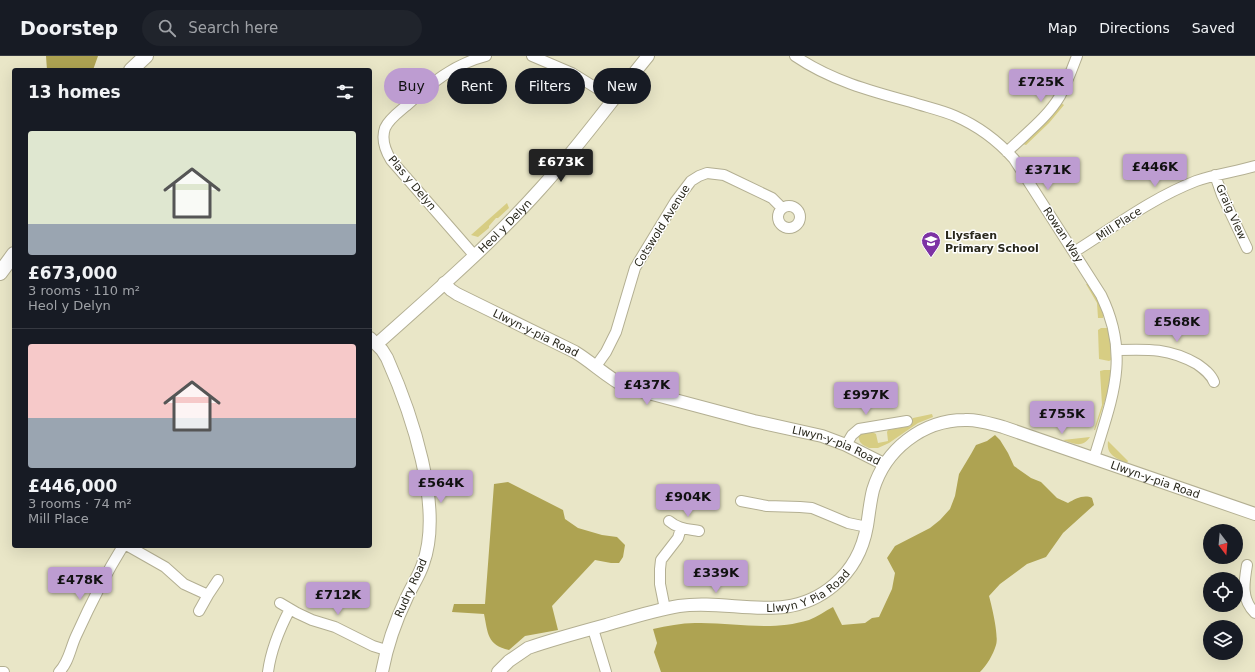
<!DOCTYPE html>
<html lang="en">
<head>
<meta charset="utf-8">
<style>
	:root { --surface:#171b24; --page:#20242c; --text:#f1f3f6; --muted:#9ea1a6; --line:#363941; --accent:#bd9cd1 }
	body { margin:0; font-family:"DejaVu Sans",sans-serif; background:var(--page); color:var(--text); height:100vh; display:flex; flex-direction:column; font-size:15px; white-space:nowrap }
	* { box-sizing:border-box; margin:0 }
	p { font-size:13px; color:var(--muted) }
	.icon { flex:none; width:22px; height:22px; fill:none; stroke:currentColor; stroke-width:2; stroke-linecap:round; stroke-linejoin:round }
	.map { position:relative; flex:1; overflow:hidden }
	.drawer { position:absolute; left:12px; top:12px; width:360px; height:480px; display:flex; flex-direction:column; background:var(--surface); border-radius:4px; box-shadow:0 4px 16px #0002 }
	.drawer>* { flex:none }
	.top-card { position:absolute; left:384px; top:12px; width:380px; height:36px; display:flex; gap:8px }
	.needle { width:26px; rotate:164deg }
	.buttons { position:absolute; left:1203px; top:468px; display:grid; gap:8px }
	.buttons a { display:grid; place-items:center; width:40px; height:40px; border-radius:50%; background:var(--surface); box-shadow:0 4px 16px #0002; font-size:20px }
	.price { position:absolute; translate:-50% -34px; padding:0 9px; border-radius:4px; background:var(--accent); color:#111; font-size:13px; line-height:26px; filter:drop-shadow(0 1px 2px #0008) }
	.price::after { content:''; position:absolute; left:50%; top:24px; width:12px; height:9px; margin-left:-6px; background:inherit; clip-path:polygon(0 0,100% 0,50% 100%) }
	.price.on { background:#222; color:#fff }
	ul { padding:0; list-style:none }
	li { display:grid; align-content:center; gap:8px; height:212px; padding:0 16px }
	li+li { border-top:1px solid var(--line) }
	li span { display:grid; place-items:center; height:124px; border-radius:4px; color:#555 }
	li>.icon { margin-inline-start:auto }
	span .icon { width:72px; height:72px; fill:#fffc; stroke-width:1 }
	li b { font-size:17px }
	h2 { display:flex; justify-content:space-between; align-items:center; height:48px; padding:0 16px; font-size:17px }
	.pill { padding:0 14px; border-radius:18px; background:var(--surface); box-shadow:0 4px 16px #0002; font-size:14px; line-height:36px }
	.pill.on { background:var(--accent); color:#111 }
	header { display:flex; align-items:center; gap:24px; box-sizing:border-box; height:56px; padding:0 20px; background:var(--surface); border-bottom:1px solid var(--line) }
	header strong { font-size:19px }
	nav { display:flex; gap:22px; margin-inline-start:auto; font-size:14px }
	.search { width:280px; height:36px; background:var(--page); display:flex; align-items:center; gap:10px; box-sizing:border-box; padding:0 14px; border-radius:22px; color:var(--muted); font-size:15px }
	.map>svg:first-child { display:block }
</style>
</head>
<body>
<header>
<strong>Doorstep</strong>
<div class="search"><svg class="icon" aria-label="search" viewBox="0 0 24 24"><circle cx="10" cy="10" r="6"/><path d="M15 15l6 6"/></svg>Search here</div>
<nav><a>Map</a><a>Directions</a><a>Saved</a></nav>
</header>
<div class="map">
<svg width="1255" height="616" viewBox="0 0 1255 616">
	<rect width="100%" height="100%" fill="#e9e6c7"/>
	<!-- green -->
	<path fill="#d7cd83" d="M1061 47 1064 49 1049 67 1026 89 1023 88Z
		M507 147 509 152 498 162H496L489 170V172L478 181 471 179Z
		M1086 228H1088C1093 236 1105 253 1103 262H1098L1097 247Z
		M1101 272H1108L1110 283 1111 304 1109 305 1099 303 1098 274Z
		M1104 314H1111L1107 339 1095 374H1094L1102 349 1100 315Z
		M932 358 933 361 918 367 889 387 878 392H869L863 389 860 386 858 380C863 376 872 375 876 378L878 387 888 385 887 376 888 374 911 370 910 366 913 362Z
		M1090 381C1083 392 1074 388 1063 384Z
		M1108 385 1128 405 1127 407C1116 402 1106 399 1108 385Z"/>
	<!-- forest -->
	<path fill="#aea352" d="M46 0H98L93 14H47Z
		M995 379 1000 384 1008 397 1014 410 1031 422 1041 426 1057 442 1068 447C1075 443 1084 438 1092 442L1094 449 1063 477 1046 501 1027 508 1000 528 989 540C992 551 999 580 996 589 993 599 987 609 980 616H661L654 596 657 587 653 573C667 570 681 567 695 567 734 566 770 576 809 564 817 561 825 555 833 551L842 569 865 567 872 562 879 561 892 533 895 517 887 502 895 490 930 472 940 464 950 453 955 440 959 418 971 398 976 389 987 385Z
		M508 426 563 454 565 463 578 472 602 479 617 481 625 489 623 501 619 507H611L595 504 552 550 558 574 525 580 509 594C487 589 488 577 484 558L452 556 454 548H485L494 428Z"/>
	<g fill="none" stroke-linecap="round" stroke-linejoin="round">
		<!-- minor casing -->
		<g stroke="#b3af92" stroke-width="12">
			<path id="minor" d="M532 0 572 17 614 43
				M795 0C830 24 870 35 911 46 926 51 941 54 955 60 978 70 998 85 1014 103L1101 239C1131 300 1112 342 1094 402
				M1007 96C1025 78 1047 62 1060 40 1067 27 1072 13 1077 0
				M1215 119 1222 139 1247 192
				M778 161a11 11 0 1 1 22 0a11 11 0 1 1-22 0Z
				M1074 196C1114 171 1152 142 1196 125 1215 118 1235 116 1255 110
				M474 199 391 104C385 94 381 83 385 72 389 63 399 56 406 50 430 28 454 8 486 0
				M1117 294C1148 293 1169 292 1197 308 1204 313 1211 318 1214 326
				M596 310 606 296 616 276 635 212 675 146 691 125 699 120 707 117 724 119 772 142 782 152
				M846 389 852 379 859 373 907 365
				M741 445 767 450 800 451 812 452 848 467 867 471
				M669 465C678 473 688 473 699 475
				M128 490 165 511 184 528 208 539 199 555
				M1247 509C1244 527 1241 543 1255 557
				M208 539 218 524
				M280 547 297 557 312 564 335 571 373 590 386 594
				M665 553 660 528V513L661 504 678 482 681 472
				M593 573 606 616
				M0 616H4
				M59 616C69 606 70 593 76 580 90 549 105 519 123 490
				M268 616C271 593 279 574 290 553"/>
		</g>
		<!-- tertiary casing -->
		<g stroke="#b3af92" stroke-width="14">
			<g id="tertiary">
				<path id="s1" d="M444 227 451 234 457 238 575 296C593 307 608 322 626 331L754 365 822 380 846 389 884 408"/>
				<path d="M370 282 382 294 387 302C411 356 444 451 423 508 419 520 412 530 407 541 395 566 387 589 382 616"/>
				<path id="s2" d="M377 288C433 238 491 188 541 132 579 90 612 44 648 0"/>
				<path id="s3" d="M498 616 509 605 528 592C554 583 580 576 606 569 630 562 655 554 679 550 733 542 786 570 834 529 852 514 863 493 867 470 869 458 870 446 873 434 885 394 922 364 965 364 978 363 991 368 1003 371L1255 458"/>
			</g>
		</g>
		<!-- secondary casing -->
		<g stroke="#b3af92" stroke-width="16">
			<path id="secondary" d="M131 14 146 0
				M0 217 14 198"/>
		</g>
		<!-- minor -->
		<use href="#minor" stroke="#fff" stroke-width="10"/>
		<!-- tertiary -->
		<use href="#tertiary" stroke="#fff" stroke-width="12"/>
		<!-- secondary -->
		<use href="#secondary" stroke="#fff" stroke-width="14"/>
	</g>
	<!-- icons -->
	<defs>
		<g id="school-pin" transform="scale(1)"><path d="M0 17L-7.5 6A9.5 9.5 0 1 1 7.5 6Z" fill="#7d32a4" stroke="#fff"/><path d="M0-5L7-2L0 1L-7-2ZM-4 1L0 2.5L4 1V4Q0 6-4 4Z" fill="#fff"/></g>
	</defs>
	<g fill-rule="evenodd">
		<use href="#school-pin" x="931" y="185"/>
	</g>
	<g text-anchor="middle" dominant-baseline="central" stroke-width="3" stroke-linejoin="round" paint-order="stroke">
		<!-- street labels -->
		<g font-size="11" fill="#29281c" stroke="#fff">
			<text transform="translate(412 127) rotate(50)">Plas y Delyn</text>
			<text transform="translate(1231 156) rotate(66)">Graig View</text>
			<text transform="translate(1119 168) rotate(-33)">Mill Place</text>
			<text stroke="none"><textPath href="#s2" startOffset="174">Heol y Delyn</textPath></text>
			<text transform="translate(662 170) rotate(-58)">Cotswold Avenue</text>
			<text transform="translate(1063 179) rotate(57)">Rowan Way</text>
			<text stroke="none"><textPath href="#s1" startOffset="105">Llwyn-y-pia Road</textPath></text>
			<text stroke="none"><textPath href="#s1" startOffset="429">Llwyn-y-pia Road</textPath></text>
			<text stroke="none"><textPath href="#s3" startOffset="785">Llwyn-y-pia Road</textPath></text>
			<text transform="translate(411 532) rotate(-66)">Rudry Road</text>
			<text stroke="none"><textPath href="#s3" startOffset="329">Llwyn Y Pia Road</textPath></text>
		</g>
		<!-- poi labels -->
		<g font-size="11" font-weight="bold" fill="#29281c" stroke="#fff" text-anchor="start">
			<text x="945" y="179">Llysfaen<tspan x="945" dy="13">Primary School</tspan></text>
		</g>
	</g>
</svg>
<div class="buttons">
<a><svg class="needle" viewBox="-14 -14 28 28"><path d="M0-13l5 13h-10z" fill="#e53935"/><path d="M0 13l5-13h-10z" fill="#9ea1a6"/></svg></a>
<a><svg class="icon" aria-label="locate" viewBox="0 0 24 24"><circle cx="12" cy="12" r="6"/><path d="M12 2v4M12 18v4M2 12h4M18 12h4"/></svg></a>
<a><svg class="icon" aria-label="layers" viewBox="0 0 24 24"><path d="M12 4l9 5-9 5-9-5zM3 14l9 5 9-5"/></svg></a>
</div>
<b class="price" style="left:1041px;top:47px">£725K</b>
<b class="price on" style="left:561px;top:127px">£673K</b>
<b class="price" style="left:1155px;top:132px">£446K</b>
<b class="price" style="left:1048px;top:135px">£371K</b>
<b class="price" style="left:1177px;top:287px">£568K</b>
<b class="price" style="left:647px;top:350px">£437K</b>
<b class="price" style="left:866px;top:360px">£997K</b>
<b class="price" style="left:1062px;top:379px">£755K</b>
<b class="price" style="left:441px;top:448px">£564K</b>
<b class="price" style="left:688px;top:462px">£904K</b>
<b class="price" style="left:716px;top:538px">£339K</b>
<b class="price" style="left:80px;top:545px">£478K</b>
<b class="price" style="left:338px;top:560px">£712K</b>
<div class="top-card">
<a class="pill on">Buy</a>
<a class="pill">Rent</a>
<a class="pill">Filters</a>
<a class="pill">New</a>
</div>
<section class="drawer">
<h2>13 homes<svg class="icon" aria-label="filters" viewBox="0 0 24 24"><path d="M4 7h16M4 17h16"/><circle cx="9" cy="7" r="2"/><circle cx="15" cy="17" r="2"/></svg></h2>
<ul>
<li><span style="background:linear-gradient(#dfe7d0 75%,#9aa5b1 0)"><svg class="icon" aria-label="home" viewBox="0 0 24 24"><path d="M3 11l9-7 9 7M6 9v11h12V9"/></svg></span><div><b>£673,000</b><p>3 rooms · 110 m²</p><p>Heol y Delyn</p></div></li>
<li><span style="background:linear-gradient(#f6c9c9 60%,#9aa5b1 0)"><svg class="icon" aria-label="home" viewBox="0 0 24 24"><path d="M3 11l9-7 9 7M6 9v11h12V9"/></svg></span><div><b>£446,000</b><p>3 rooms · 74 m²</p><p>Mill Place</p></div></li>
</ul>
</section>
</div>
</body>
</html>
